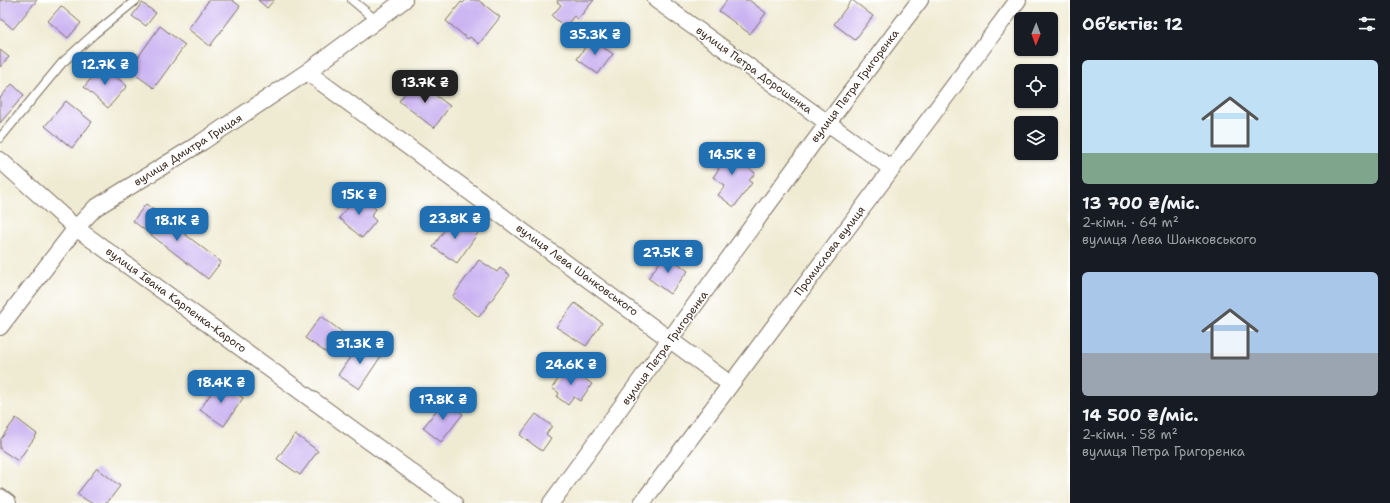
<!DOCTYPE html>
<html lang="uk">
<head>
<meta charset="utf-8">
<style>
	:root { --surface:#171b24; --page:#20242c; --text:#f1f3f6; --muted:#9ea1a6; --accent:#1f6fb2 }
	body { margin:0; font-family:"Shantell Sans",sans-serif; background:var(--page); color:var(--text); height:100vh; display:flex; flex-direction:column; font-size:15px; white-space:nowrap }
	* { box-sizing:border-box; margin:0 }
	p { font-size:13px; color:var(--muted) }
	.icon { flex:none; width:22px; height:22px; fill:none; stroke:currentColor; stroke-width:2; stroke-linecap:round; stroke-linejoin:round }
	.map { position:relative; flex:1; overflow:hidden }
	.side { display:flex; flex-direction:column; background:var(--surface); width:320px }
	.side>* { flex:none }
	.needle { width:26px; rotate:181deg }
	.controls { position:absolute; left:1014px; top:12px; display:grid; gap:8px }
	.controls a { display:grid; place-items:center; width:44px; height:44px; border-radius:6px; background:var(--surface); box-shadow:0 1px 3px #0004; font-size:20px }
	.price { position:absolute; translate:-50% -34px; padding:0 9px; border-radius:8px; background:var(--accent); color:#fff; font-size:13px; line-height:26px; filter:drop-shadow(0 1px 2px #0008) }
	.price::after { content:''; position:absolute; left:50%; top:24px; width:12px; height:9px; margin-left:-6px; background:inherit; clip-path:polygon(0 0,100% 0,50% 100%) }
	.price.selected { background:#222; color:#fff }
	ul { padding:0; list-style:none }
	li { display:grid; align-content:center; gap:8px; height:212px; padding:0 12px }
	li span { display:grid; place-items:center; height:124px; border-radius:6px; color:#555 }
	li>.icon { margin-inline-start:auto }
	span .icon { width:72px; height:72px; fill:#fffc; stroke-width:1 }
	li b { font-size:17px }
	h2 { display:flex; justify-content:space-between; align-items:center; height:48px; padding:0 12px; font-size:17px }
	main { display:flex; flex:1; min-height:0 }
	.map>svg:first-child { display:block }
</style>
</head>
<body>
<main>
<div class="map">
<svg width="1070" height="503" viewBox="0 0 1070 503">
	<rect width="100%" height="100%" fill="#fff"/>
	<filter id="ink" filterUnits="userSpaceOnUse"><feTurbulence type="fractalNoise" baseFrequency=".025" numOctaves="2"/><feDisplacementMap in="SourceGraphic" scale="8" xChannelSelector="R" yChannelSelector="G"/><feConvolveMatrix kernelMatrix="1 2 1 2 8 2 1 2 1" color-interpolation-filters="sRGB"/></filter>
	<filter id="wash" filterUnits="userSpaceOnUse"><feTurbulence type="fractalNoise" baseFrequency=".012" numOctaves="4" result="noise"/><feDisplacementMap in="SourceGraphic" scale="16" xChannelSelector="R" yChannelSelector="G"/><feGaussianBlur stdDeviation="0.9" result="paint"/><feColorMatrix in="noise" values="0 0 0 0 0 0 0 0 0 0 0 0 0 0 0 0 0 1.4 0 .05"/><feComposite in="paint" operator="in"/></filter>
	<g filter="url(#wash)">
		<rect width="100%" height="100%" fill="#efebd3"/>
		<g id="blocks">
			<!-- building -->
			<path fill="#cbb3f1" d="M0 0H37L13 29 0 18Z
				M209 0H232L240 6 210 46 188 29Z
				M258 0H274L267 8Z
				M466 0H478L500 17 479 44 470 37 468 39 446 21 461 2 463 3Z
				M558 0H594L578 19 574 16 565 27 552 16 561 5 557 2Z
				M727 0H749L766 13 750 34 719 11Z
				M852 0 873 16 855 40 834 24Z
				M142 3 156 13 146 26 132 16Z
				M61 6 81 23 68 38 48 21Z
				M160 26 185 45 154 88 129 70Z
				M591 39 613 54 598 74 577 59Z
				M0 50 9 57 0 67Z
				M102 65 127 86 108 108 84 87Z
				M415 80 450 106 434 128 399 101Z
				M12 84 24 95 0 123V98Z
				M66 101 92 122 72 148 45 126Z
				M725 146 748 163 746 166 755 173 749 181 752 183 734 207 718 195 725 186 713 177 719 169 712 163Z
				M359 195 376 209 371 216 376 221 362 238 339 218Z
				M146 204 221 262 208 279 133 221Z
				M453 217 478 233 457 263 433 247Z
				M666 254 688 271 670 294 648 278Z
				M479 260 497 272 500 268 510 275 479 317 452 297Z
				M575 303 602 323 586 346 556 327Z
				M321 316 346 335 331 356 305 338Z
				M361 341 381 356 359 389 338 375Z
				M567 366 592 384 580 401 574 397 568 405 557 397 559 393 552 388Z
				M219 381 243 398 224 426 200 410Z
				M444 400 463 414 441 442 423 428Z
				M536 414 552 426 546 434 551 438 542 451 520 435Z
				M16 418 37 434 18 461 0 449V440Z
				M295 434 318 451 300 475 277 459Z
				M97 468 120 486 107 503H91L77 494Z"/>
		</g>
	</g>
	<g filter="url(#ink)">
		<use href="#blocks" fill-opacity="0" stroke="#7a6e5d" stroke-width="1"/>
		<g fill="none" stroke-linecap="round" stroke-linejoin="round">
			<!-- service casing -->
			<g stroke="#7a6e5d" stroke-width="10">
				<path id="service" d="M352 0 377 21
					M0 138 62 63 94 34 136 0"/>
			</g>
			<!-- minor casing -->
			<g stroke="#7a6e5d" stroke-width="18">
				<path id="minor" d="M656 0 892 169
					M307 72 730 384
					M0 160 76 228 454 503
					M0 327 76 228 95 208 202 142 307 72 404 0
					M0 497 8 503
					M551 503C674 335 794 165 920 0
					M642 503 1018 0"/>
			</g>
			<!-- service -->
			<use href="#service" stroke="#fff" stroke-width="8"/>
			<!-- minor -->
			<use href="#minor" stroke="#fff" stroke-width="16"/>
		</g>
	</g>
	<g text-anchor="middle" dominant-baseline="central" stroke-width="3" stroke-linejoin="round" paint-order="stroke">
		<!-- street labels -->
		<g font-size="11" fill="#3b2a1e" stroke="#fff">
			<text transform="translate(754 70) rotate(36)">вулиця Петра Дорошенка</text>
			<text transform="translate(855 86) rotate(-53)">вулиця Петра Григоренка</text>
			<text transform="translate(188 150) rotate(-32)">вулиця Дмитра Грицая</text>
			<text transform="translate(830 251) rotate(-53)">Промислова вулиця</text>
			<text transform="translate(577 270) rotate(36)">вулиця Лева Шанковського</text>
			<text transform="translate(176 300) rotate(36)">вулиця Івана Карпенка-Карого</text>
			<text transform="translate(665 348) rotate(-54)">вулиця Петра Григоренка</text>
		</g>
	</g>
</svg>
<div class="controls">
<a><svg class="needle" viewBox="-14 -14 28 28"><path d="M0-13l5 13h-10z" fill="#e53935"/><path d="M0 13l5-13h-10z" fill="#9ea1a6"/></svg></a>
<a><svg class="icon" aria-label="locate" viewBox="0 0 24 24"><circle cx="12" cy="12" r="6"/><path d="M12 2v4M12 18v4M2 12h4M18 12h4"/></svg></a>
<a><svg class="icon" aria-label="layers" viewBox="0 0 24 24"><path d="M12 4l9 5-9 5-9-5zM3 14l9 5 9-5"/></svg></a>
</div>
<b class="price" style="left:595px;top:56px">35.3K ₴</b>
<b class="price" style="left:105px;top:86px">12.7K ₴</b>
<b class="price selected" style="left:425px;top:104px">13.7K ₴</b>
<b class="price" style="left:732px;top:176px">14.5K ₴</b>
<b class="price" style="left:359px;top:216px">15K ₴</b>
<b class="price" style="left:455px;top:240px">23.8K ₴</b>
<b class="price" style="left:177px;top:242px">18.1K ₴</b>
<b class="price" style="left:668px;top:274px">27.5K ₴</b>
<b class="price" style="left:360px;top:365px">31.3K ₴</b>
<b class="price" style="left:571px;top:386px">24.6K ₴</b>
<b class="price" style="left:221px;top:404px">18.4K ₴</b>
<b class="price" style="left:443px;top:421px">17.8K ₴</b>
</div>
<section class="side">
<h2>Об’єктів: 12<svg class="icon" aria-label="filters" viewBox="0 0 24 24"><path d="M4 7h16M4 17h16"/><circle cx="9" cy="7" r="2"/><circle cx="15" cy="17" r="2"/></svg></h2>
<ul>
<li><span style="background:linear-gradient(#bfe0f5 75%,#7fa58c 0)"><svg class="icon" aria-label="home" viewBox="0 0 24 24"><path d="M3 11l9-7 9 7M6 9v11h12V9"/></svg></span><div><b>13 700 ₴/міс.</b><p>2-кімн. · 64 m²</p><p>вулиця Лева Шанковського</p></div></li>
<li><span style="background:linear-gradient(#a9c7e8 65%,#9aa5b1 0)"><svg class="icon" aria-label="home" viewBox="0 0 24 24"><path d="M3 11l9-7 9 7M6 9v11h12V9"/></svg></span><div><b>14 500 ₴/міс.</b><p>2-кімн. · 58 m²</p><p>вулиця Петра Григоренка</p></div></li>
</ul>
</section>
</main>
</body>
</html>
